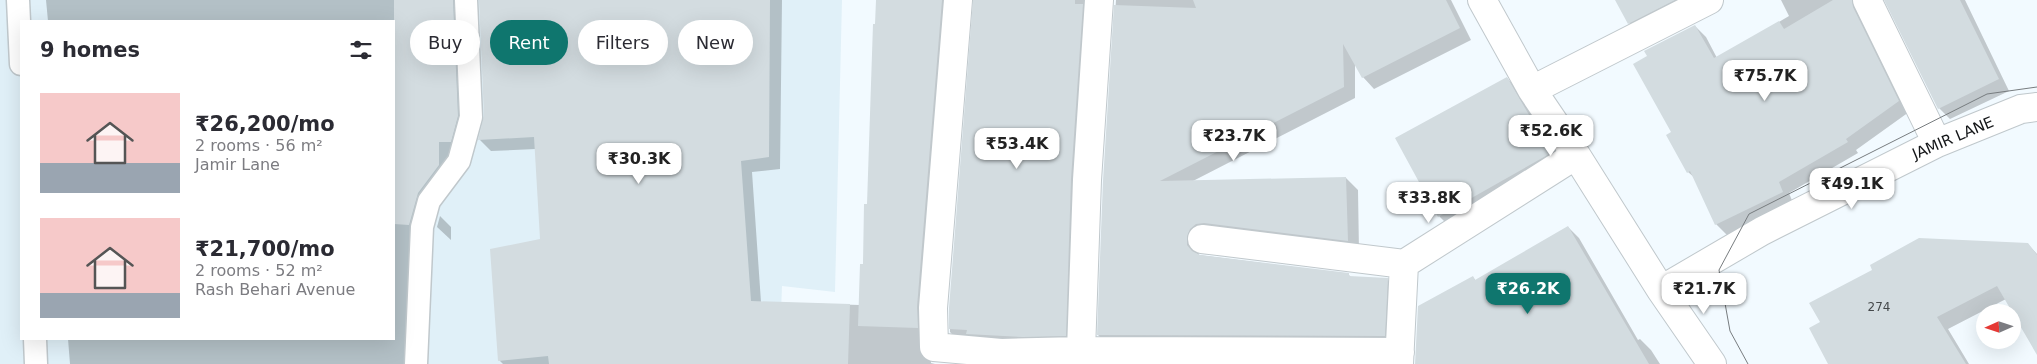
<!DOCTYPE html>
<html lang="en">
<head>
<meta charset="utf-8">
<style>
	:root { --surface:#fff; --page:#f7f7f7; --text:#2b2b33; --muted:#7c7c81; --accent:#0f766e }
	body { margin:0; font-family:"DejaVu Sans",sans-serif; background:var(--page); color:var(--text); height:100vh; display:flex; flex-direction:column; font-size:19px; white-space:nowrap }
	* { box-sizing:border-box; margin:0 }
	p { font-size:16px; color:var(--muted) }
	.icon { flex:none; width:28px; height:28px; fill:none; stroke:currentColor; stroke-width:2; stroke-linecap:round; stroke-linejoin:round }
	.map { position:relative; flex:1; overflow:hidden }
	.side { position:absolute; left:20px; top:20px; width:375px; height:320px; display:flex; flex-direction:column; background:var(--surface); border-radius:0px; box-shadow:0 5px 20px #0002 }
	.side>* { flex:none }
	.top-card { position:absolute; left:410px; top:20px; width:475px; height:45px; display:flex; gap:10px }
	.needle { width:32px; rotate:267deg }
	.fabs { position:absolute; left:1976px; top:304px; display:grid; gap:10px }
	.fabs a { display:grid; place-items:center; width:45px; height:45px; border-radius:50%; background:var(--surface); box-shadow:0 5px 20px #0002; font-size:25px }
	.price { position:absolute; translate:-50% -42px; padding:0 11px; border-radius:10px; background:#fff; color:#222; font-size:16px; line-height:32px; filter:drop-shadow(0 1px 2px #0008) }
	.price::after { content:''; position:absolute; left:50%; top:30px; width:15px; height:11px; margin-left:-8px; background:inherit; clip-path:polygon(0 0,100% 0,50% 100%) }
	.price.active { background:var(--accent); color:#fff }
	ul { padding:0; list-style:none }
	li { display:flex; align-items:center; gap:15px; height:125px; padding:0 20px }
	li span { display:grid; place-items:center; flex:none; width:140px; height:100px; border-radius:0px; color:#555 }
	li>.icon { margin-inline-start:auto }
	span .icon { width:60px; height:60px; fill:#fffc; stroke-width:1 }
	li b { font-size:21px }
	h2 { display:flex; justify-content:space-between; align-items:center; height:60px; padding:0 20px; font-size:21px }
	.tag { padding:0 18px; border-radius:22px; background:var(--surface); box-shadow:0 5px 20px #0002; font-size:18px; line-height:45px }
	.tag.active { background:var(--accent); color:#fff }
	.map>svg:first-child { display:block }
</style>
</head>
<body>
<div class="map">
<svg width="2037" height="364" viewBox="0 0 2037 364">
	<rect width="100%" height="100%" fill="#f2faff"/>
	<!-- built -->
	<path fill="#e0f0f8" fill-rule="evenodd" d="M0 0H842L835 292 782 286 779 364H0ZM21 21H394V339H21Z"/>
	<!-- shadow -->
	<path fill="#0003" d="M46 0H472L469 128 430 205 415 364H70L68 339H394V21H48Z
		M480 0H782L780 169 752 172 761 302 860 305 868 205 877 0H960L929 319 931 363 935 364H503L499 360 542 240 536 149 491 151 480 140 485 117Z
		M975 0H1101L1077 347 962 344 950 332V308Z
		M1116 0H1451L1471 40 1374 89 1363 77 1355 62V98L1193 181 1346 178 1358 190 1359 252 1198 249 1199 255 1348 274 1351 277 1387 279 1399 291 1396 348 1110 347 1098 335 1104 181Z
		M1616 0H1707L1640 34 1629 23Z
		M1781 0H1868L1909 112 1856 150 1858 153 1789 193 1793 203 1727 235 1716 224 1696 179 1688 172 1673 133 1695 26 1706 37 1717 58 1789 16Z
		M1886 0H1965L2009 91 1950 119 1939 108Z
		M1507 78 1518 90 1561 164 1450 227 1439 216Z
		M440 216 451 227V240L437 227Z
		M1568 227 1579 238 1638 340 1640 339 1651 350 1660 364H1416L1473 277 1476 281Z
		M2028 244 2037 254V352L2006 299 1948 329 1969 364H1829Z"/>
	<!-- building -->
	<path fill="#d3dce0" d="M394 0H453L458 116 451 142H439V165L418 193 409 225 394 224Z
		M479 0H770L769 157 741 161 751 301 850 304 848 364H549L548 356 498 361 490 249 540 239 534 137 478 140 484 116Z
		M876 0H942L917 307 918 328 858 326 860 264H863L864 204H867L873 24H875Z
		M973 0H1075V4H1083L1071 179 1066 336 1023 337 966 334 967 330 949 329V308Z
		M1193 0H1446L1460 28 1362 78 1343 44 1344 87 1160 181 1346 177 1348 241 1204 223 1196 224 1190 229 1187 237V245L1192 251 1200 255 1349 273V276L1388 278 1385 336 1097 335 1103 181 1114 5 1196 8Z
		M1615 0H1675L1628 24Z
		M1833 0H1852L1853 7 1899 101 1846 139 1848 142 1779 182 1783 192 1715 225 1690 171 1687 173 1666 135 1671 132 1633 64 1647 56 1644 51 1695 25 1714 58 1779 21 1784 29Z
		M1884 0H1960L1999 79 1938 109Z
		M1507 77 1551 153 1438 217 1395 138Z
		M1568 226 1649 364H1415L1418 306 1473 276 1475 280Z
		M1919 238 2028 243 2037 255V355L1997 286 1937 317 1966 364H1828L1809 328 1820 322 1809 303 1872 270 1870 265Z"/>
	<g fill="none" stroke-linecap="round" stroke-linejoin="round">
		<!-- service casing -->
		<g stroke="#c0c8cc" stroke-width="25">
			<path id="service" d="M18 0 21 64
				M35 339 36 364
				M416 364 422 227 429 201 459 161 471 117 466 0"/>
		</g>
		<!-- minor casing -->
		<g stroke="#c0c8cc" stroke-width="30">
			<path id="minor" d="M958 0 933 308 934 347 1001 353 1081 351 1400 352
				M1482 0 1532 90 1576 155 1661 290 1712 364
				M1867 0 1937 143
				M1532 90 1709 0
				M1202 239 1404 264
				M1661 290 1762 231 1937 143 2021 109 2037 107
				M1081 351 1087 180 1099 0
				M1399 364 1404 264 1576 155"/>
		</g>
		<!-- service -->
		<use href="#service" stroke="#fff" stroke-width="22"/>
		<!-- minor -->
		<use href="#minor" stroke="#fff" stroke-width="28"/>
		<!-- tram -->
		<path stroke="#777c7f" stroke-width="1" d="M1748 364 1730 331 1719 270 1749 214 1987 94 2037 87"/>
	</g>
	<g text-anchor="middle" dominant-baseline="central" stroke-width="4.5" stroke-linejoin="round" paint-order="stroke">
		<!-- number labels -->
		<g font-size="12" fill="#44484a">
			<text x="1879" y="307">274</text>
		</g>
		<!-- street labels -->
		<g font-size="15" fill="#141618" stroke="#fff">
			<text transform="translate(1953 138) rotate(-23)">JAMIR LANE</text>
		</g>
	</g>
</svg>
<div class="fabs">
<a><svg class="needle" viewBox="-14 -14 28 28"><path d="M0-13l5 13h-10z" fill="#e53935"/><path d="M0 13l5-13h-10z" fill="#7c7c81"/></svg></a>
</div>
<b class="price" style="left:1765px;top:102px">₹75.7K</b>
<b class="price" style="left:1551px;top:157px">₹52.6K</b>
<b class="price" style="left:1234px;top:162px">₹23.7K</b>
<b class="price" style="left:1017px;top:170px">₹53.4K</b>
<b class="price" style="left:639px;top:185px">₹30.3K</b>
<b class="price" style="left:1852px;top:210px">₹49.1K</b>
<b class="price" style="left:1429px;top:224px">₹33.8K</b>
<b class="price active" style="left:1528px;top:315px">₹26.2K</b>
<b class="price" style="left:1704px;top:315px">₹21.7K</b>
<div class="top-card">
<a class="tag">Buy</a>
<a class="tag active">Rent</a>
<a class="tag">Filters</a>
<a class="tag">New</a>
</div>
<section class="side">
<h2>9 homes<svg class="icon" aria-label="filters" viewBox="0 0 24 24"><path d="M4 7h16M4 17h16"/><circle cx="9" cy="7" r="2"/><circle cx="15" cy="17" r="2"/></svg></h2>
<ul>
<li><span style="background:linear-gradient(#f6c9c9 70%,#9aa5b1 0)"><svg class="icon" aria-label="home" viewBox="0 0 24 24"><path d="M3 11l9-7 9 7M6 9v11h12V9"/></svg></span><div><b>₹26,200/mo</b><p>2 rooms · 56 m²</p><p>Jamir Lane</p></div></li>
<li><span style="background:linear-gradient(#f6c9c9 75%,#9aa5b1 0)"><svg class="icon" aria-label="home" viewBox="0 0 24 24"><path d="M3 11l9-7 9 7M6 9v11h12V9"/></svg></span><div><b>₹21,700/mo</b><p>2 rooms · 52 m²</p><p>Rash Behari Avenue</p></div></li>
</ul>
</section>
</div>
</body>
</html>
